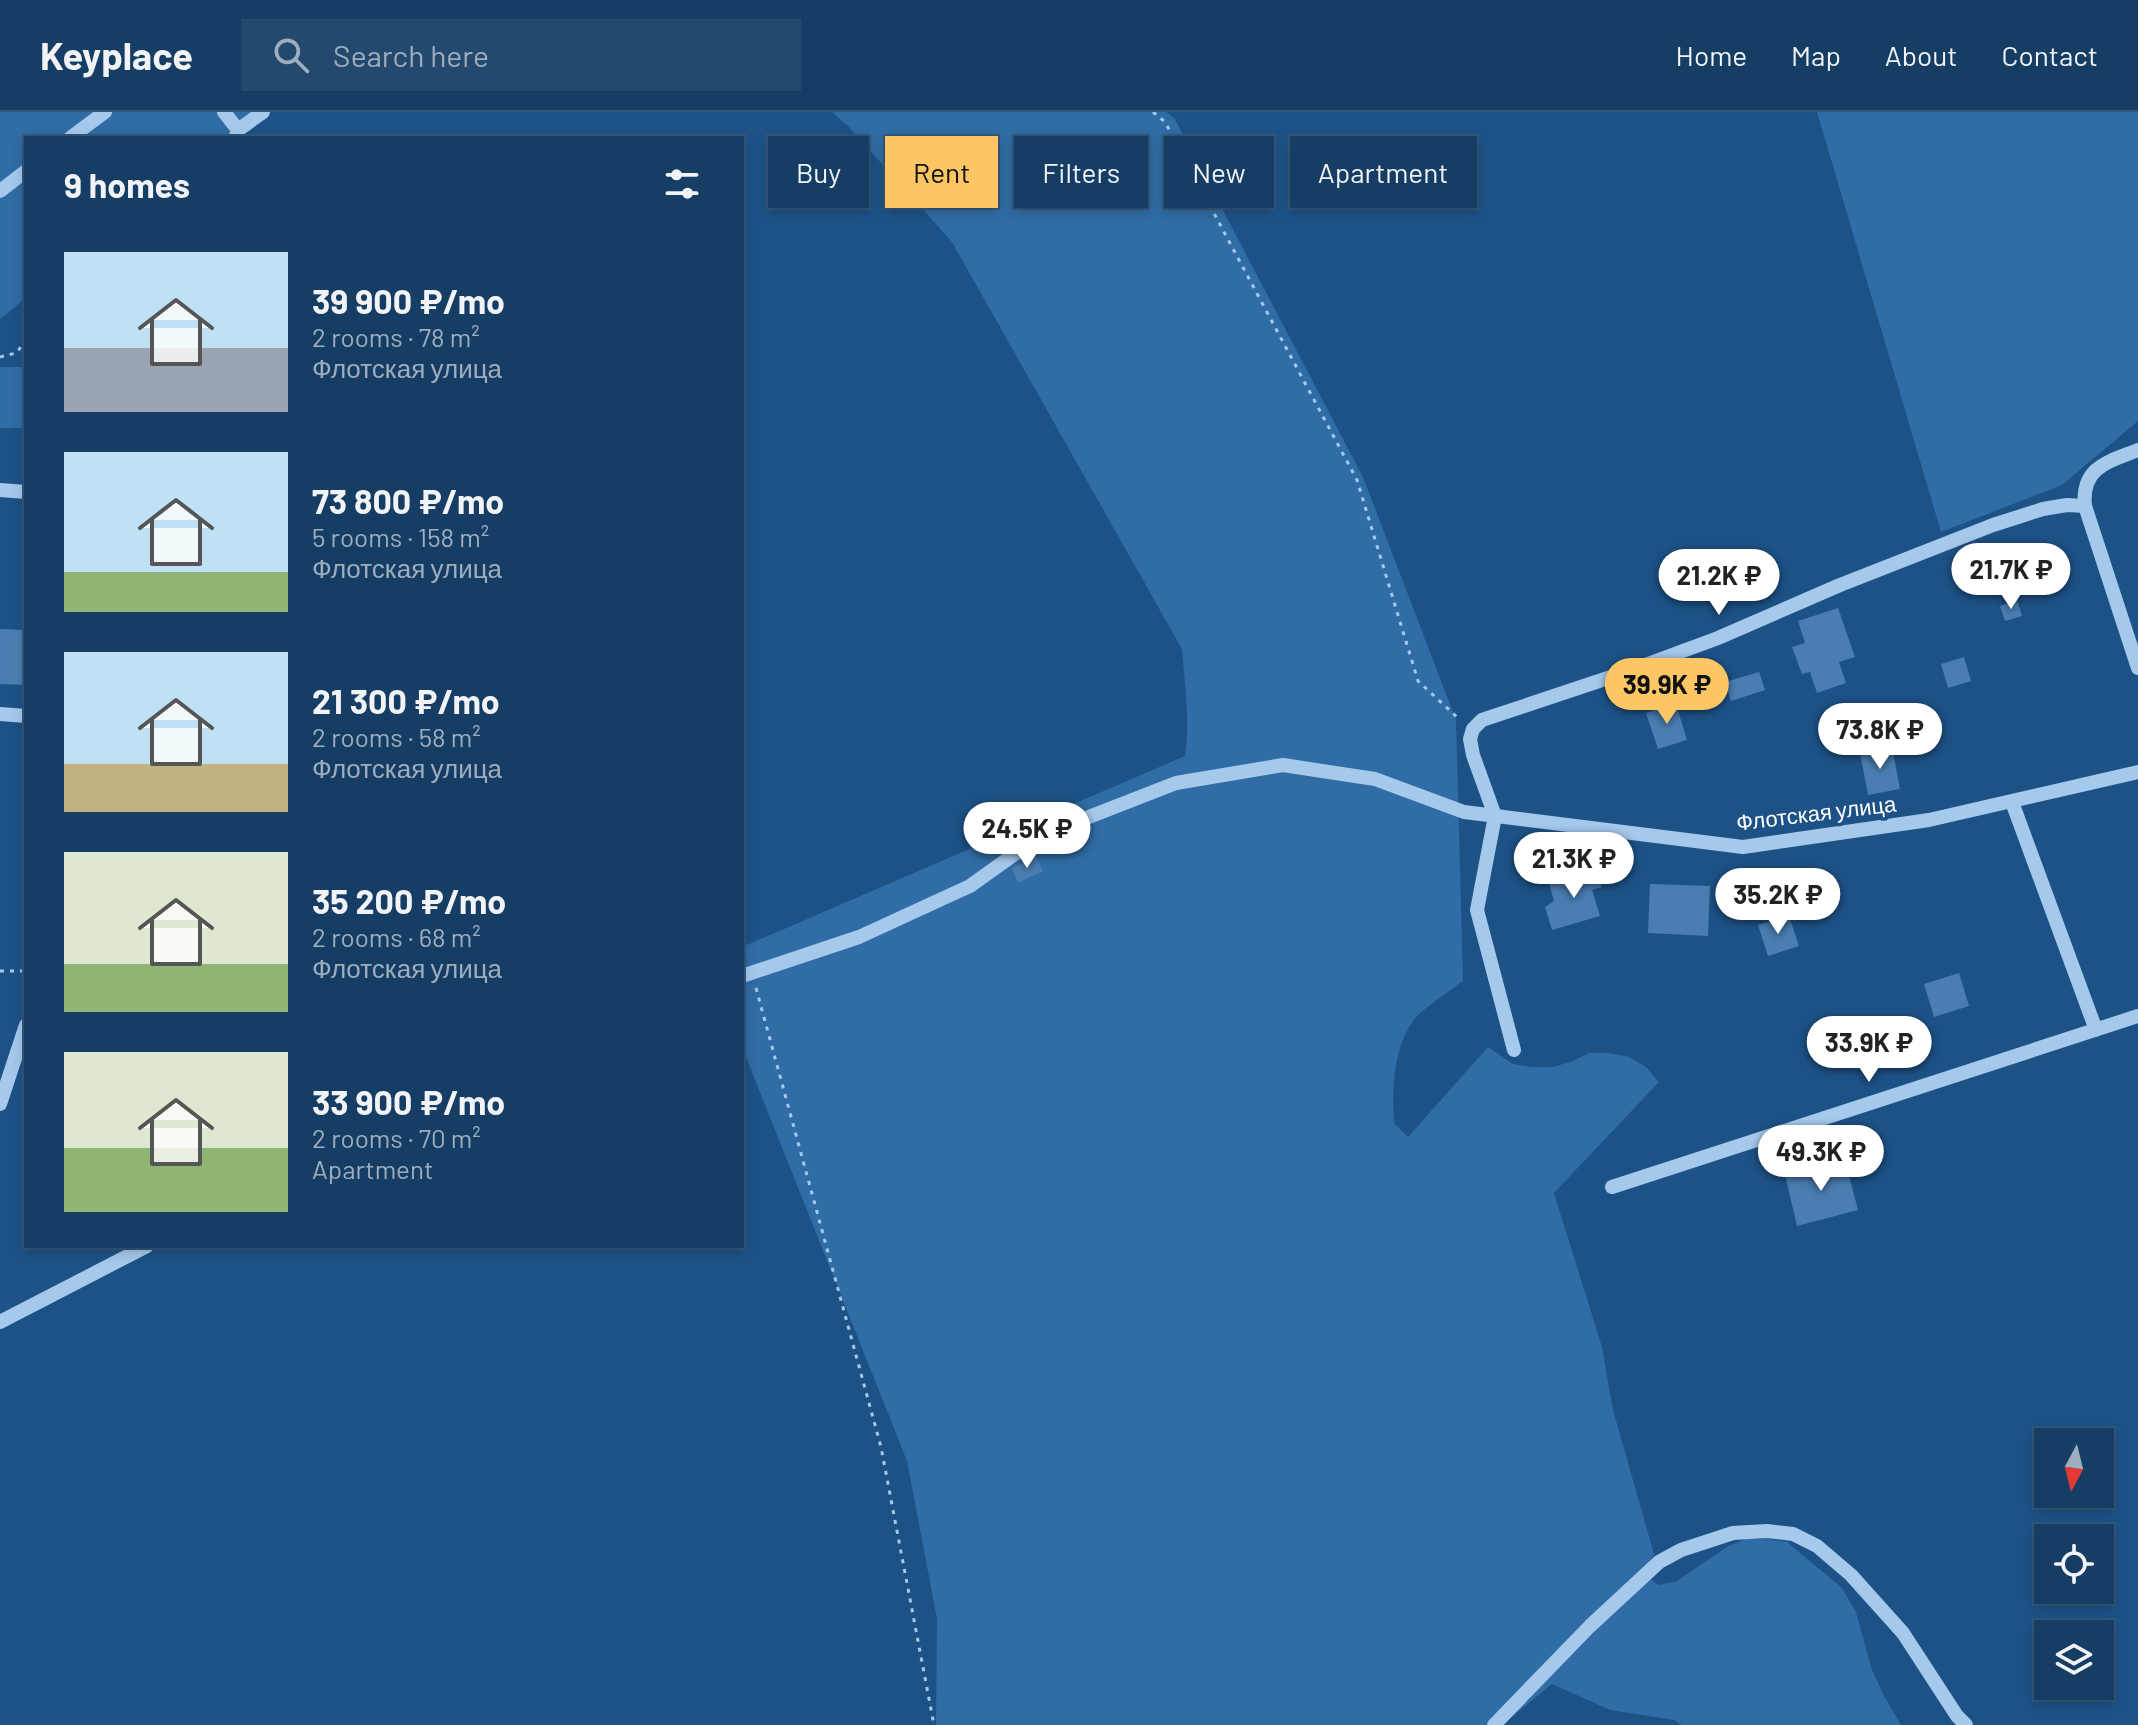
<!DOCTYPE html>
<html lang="en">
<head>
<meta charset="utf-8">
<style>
	:root { --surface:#163e65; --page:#23496e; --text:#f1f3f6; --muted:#9eaebf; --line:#355779; --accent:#fbc663 }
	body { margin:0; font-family:Barlow,sans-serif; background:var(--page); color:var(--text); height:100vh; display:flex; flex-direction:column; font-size:30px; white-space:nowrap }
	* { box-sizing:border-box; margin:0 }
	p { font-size:26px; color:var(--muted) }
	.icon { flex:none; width:44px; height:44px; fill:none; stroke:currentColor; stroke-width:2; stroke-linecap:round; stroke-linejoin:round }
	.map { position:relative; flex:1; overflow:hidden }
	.sheet { position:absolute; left:24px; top:24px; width:720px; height:1112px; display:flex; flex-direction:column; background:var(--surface); border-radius:0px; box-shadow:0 4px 12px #0003,0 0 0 2px var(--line) }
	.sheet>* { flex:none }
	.hud { position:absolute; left:768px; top:24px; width:760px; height:72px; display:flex; gap:16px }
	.needle { width:52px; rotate:187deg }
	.buttons { position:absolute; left:2034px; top:1316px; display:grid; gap:16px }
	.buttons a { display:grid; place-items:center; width:80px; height:80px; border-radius:0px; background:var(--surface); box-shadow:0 4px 12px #0003,0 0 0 2px var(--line); font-size:40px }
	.price { position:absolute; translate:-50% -68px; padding:0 18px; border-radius:28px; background:#fff; color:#222; font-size:26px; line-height:52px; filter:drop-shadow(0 2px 4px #0008) }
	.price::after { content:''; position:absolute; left:50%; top:48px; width:24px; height:18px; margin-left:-12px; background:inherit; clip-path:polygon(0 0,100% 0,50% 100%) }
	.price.selected { background:var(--accent); color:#111 }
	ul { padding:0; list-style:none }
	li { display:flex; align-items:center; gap:24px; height:200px; padding:0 40px }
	li span { display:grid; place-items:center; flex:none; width:224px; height:160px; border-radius:0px; color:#555 }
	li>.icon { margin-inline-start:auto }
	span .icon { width:96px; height:96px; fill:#fffc; stroke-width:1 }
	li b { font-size:34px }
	h2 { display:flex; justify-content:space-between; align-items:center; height:96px; padding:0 40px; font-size:34px }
	.chip { padding:0 28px; border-radius:0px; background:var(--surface); box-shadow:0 4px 12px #0003,0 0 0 2px var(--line); font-size:28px; line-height:72px }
	.chip.selected { background:var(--accent); color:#111 }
	header { display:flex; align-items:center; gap:48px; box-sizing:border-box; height:112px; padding:0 40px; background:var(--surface); border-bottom:2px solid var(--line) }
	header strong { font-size:38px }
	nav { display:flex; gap:44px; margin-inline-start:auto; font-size:28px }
	.search { width:560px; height:72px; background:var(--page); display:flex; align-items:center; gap:20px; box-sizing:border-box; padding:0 28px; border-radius:0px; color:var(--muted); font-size:30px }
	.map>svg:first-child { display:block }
</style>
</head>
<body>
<header>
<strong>Keyplace</strong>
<div class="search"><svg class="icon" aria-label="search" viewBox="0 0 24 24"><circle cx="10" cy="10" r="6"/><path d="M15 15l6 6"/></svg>Search here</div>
<nav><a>Home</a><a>Map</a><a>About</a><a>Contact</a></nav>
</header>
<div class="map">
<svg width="2138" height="1613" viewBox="0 0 2138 1613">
	<rect width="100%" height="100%" fill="#1d5287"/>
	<!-- green -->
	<path fill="#306ca5" d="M0 0H255L222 26H26V186L0 207Z
		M832 0H1166L1175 7 1363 365 1456 608 1463 869C1450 879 1422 897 1414 908 1393 935 1392 979 1394 1011L1408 1025 1488 935 1513 952 1533 955H1552L1571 950 1589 941H1609L1629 945 1646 955 1659 970 1554 1081 1602 1235 1613 1298 1654 1442 1643 1460 1658 1473 1677 1469 1728 1434 1746 1427H1768L1787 1430 1842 1476 1856 1500 1872 1558 1884 1584 1901 1613H1681L1674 1608 1610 1598 1552 1572 1502 1613H936L937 1507 907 1349 742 935V835L1185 644C1190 607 1185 574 1182 537L952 130 848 14Z
		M1817 0H2138V309L2062 373 1941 420Z
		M0 255H26V316H0Z"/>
	<!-- building -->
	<path fill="#4a7eb2" d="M2017 488 2022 504 2005 509 2000 494Z
		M1838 496 1855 545 1839 550 1846 571 1817 581 1810 560 1802 562 1792 535 1805 531 1798 509Z
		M0 517 26 518V573L0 572Z
		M1964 545 1971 569 1948 576 1941 552Z
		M1759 560 1765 578 1731 589 1725 570Z
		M1676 592 1687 628 1658 637 1646 601Z
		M1892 635 1900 677 1868 683 1860 641Z
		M1036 744 1043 759 1018 771 1012 756Z
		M1597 757 1602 775 1592 778 1600 804 1552 818 1545 795 1554 789 1549 771Z
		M1650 772 1710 774 1708 824 1648 821Z
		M1789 804 1799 834 1768 844 1758 813Z
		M1959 861 1969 894 1934 905 1924 872Z
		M1845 1048 1858 1098 1797 1114 1785 1063Z"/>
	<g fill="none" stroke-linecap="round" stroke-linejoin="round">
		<!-- path -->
		<path stroke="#a5c9eb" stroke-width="3" stroke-dasharray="4 6" stroke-linecap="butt" d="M1153 0 1165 10 1357 368 1418 569 1459 607
			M0 245 16 241 26 229
			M0 859H26
			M756 876 881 1335 934 1613"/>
		<!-- minor -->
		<path stroke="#a5c9eb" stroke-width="14" d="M224 0 238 18
			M70 26 105 0
			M235 26 238 18 263 0
			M0 79 26 59
			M2138 338C2108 350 2081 355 2085 394L2138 556
			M0 378 26 380
			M0 602 26 604
			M2012 690 2096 918
			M742 864 859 825 970 774 1040 724 1176 671 1283 653 1375 667 1464 700 1743 735 1929 708 2138 660
			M1514 938 1477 798 1495 704 1473 643 1470 627 1473 617 1482 608 1629 559 1718 526 1840 473 1993 413 2043 397 2067 393 2085 394
			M0 992 26 913
			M1612 1075 2138 904
			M0 1210 147 1134
			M1494 1613 1590 1514 1659 1450 1681 1438 1733 1421 1767 1419 1793 1422 1817 1434 1851 1463 1903 1521 1957 1604 1966 1613"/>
	</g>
	<g text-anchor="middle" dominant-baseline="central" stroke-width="7" stroke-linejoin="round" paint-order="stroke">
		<!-- street labels -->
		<g font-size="22" fill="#fff" stroke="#1d5287">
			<text transform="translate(1816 700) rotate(-7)">Флотская улица</text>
		</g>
	</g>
</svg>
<div class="buttons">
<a><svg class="needle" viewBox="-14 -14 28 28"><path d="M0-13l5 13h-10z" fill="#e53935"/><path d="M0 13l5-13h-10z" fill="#9eaebf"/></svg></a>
<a><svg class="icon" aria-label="locate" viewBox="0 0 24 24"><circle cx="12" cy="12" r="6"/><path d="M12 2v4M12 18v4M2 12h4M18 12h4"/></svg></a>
<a><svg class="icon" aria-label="layers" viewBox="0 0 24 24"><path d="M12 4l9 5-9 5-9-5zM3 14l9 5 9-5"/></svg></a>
</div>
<b class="price" style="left:2011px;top:499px">21.7K ₽</b>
<b class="price" style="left:1719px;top:505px">21.2K ₽</b>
<b class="price selected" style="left:1667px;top:614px">39.9K ₽</b>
<b class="price" style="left:1880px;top:659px">73.8K ₽</b>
<b class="price" style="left:1027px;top:758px">24.5K ₽</b>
<b class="price" style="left:1574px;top:788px">21.3K ₽</b>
<b class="price" style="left:1778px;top:824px">35.2K ₽</b>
<b class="price" style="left:1869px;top:972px">33.9K ₽</b>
<b class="price" style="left:1821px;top:1081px">49.3K ₽</b>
<div class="hud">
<a class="chip">Buy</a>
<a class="chip selected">Rent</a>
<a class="chip">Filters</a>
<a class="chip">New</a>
<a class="chip">Apartment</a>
</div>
<section class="sheet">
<h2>9 homes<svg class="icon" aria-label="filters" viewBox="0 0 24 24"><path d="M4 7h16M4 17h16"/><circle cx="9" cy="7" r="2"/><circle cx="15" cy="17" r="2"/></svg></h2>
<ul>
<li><span style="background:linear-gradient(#bfe0f5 60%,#9aa5b1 0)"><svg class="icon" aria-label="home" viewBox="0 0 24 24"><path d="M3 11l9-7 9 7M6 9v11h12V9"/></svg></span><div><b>39 900 ₽/mo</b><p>2 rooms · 78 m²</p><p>Флотская улица</p></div></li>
<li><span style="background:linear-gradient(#bfe0f5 75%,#8fb573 0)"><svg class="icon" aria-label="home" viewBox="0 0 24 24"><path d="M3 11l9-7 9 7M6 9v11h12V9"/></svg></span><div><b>73 800 ₽/mo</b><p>5 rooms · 158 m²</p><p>Флотская улица</p></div></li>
<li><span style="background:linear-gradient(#bfe0f5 70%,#c2b280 0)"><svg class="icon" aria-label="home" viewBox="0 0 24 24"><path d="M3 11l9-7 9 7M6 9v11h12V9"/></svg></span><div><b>21 300 ₽/mo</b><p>2 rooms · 58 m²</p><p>Флотская улица</p></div></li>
<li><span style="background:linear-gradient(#dfe7d0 70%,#8fb573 0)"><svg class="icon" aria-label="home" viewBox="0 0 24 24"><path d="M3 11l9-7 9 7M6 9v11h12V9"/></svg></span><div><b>35 200 ₽/mo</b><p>2 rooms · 68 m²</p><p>Флотская улица</p></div></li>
<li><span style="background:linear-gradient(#dfe7d0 60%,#8fb573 0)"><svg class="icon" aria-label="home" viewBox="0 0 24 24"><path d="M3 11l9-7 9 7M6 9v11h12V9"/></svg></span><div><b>33 900 ₽/mo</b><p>2 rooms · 70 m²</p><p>Apartment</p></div></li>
</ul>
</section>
</div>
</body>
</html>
